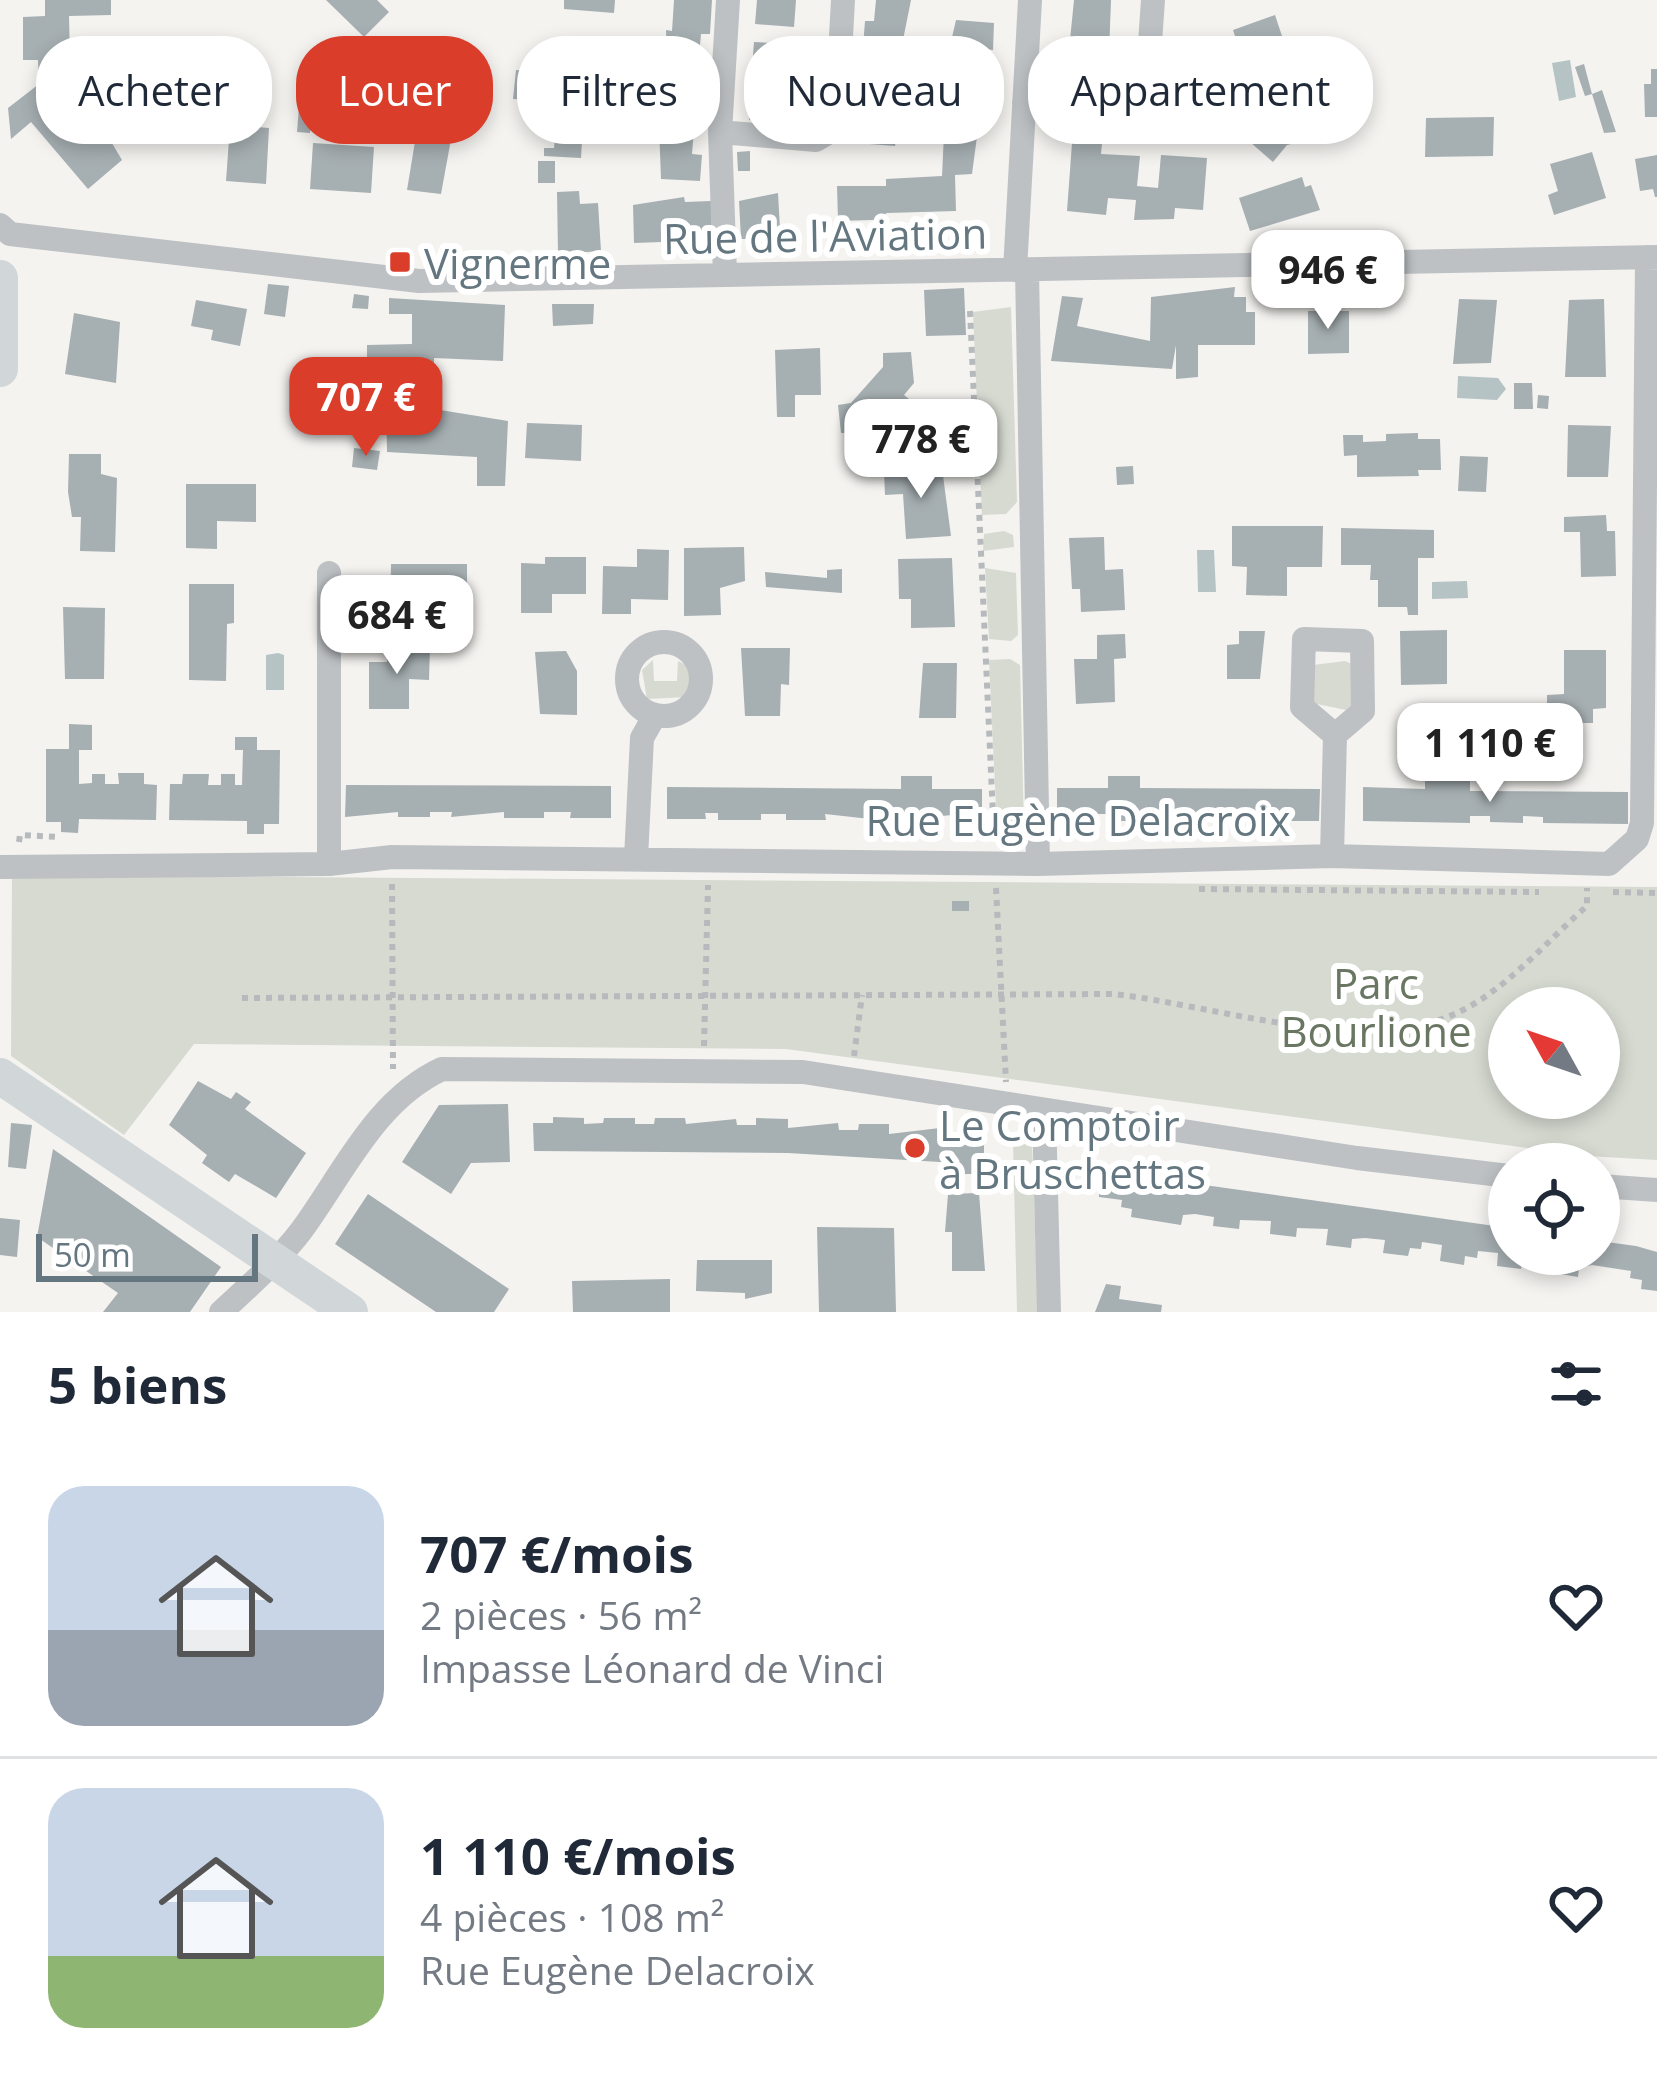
<!DOCTYPE html>
<html lang="fr">
<head>
<meta charset="utf-8">
<style>
	:root { --surface:#fff; --page:#f6f6f7; --text:#1f2937; --muted:#747a83; --line:#e0e1e3; --accent:#da3d2a }
	body { margin:0; font-family:"Open Sans",sans-serif; background:var(--page); color:var(--text); height:100vh; display:flex; flex-direction:column; font-size:45px; white-space:nowrap }
	* { box-sizing:border-box; margin:0 }
	p { font-size:39px; color:var(--muted) }
	.icon { flex:none; width:66px; height:66px; fill:none; stroke:currentColor; stroke-width:2; stroke-linecap:round; stroke-linejoin:round }
	.map { position:relative; height:1312px; overflow:hidden }
	.panel { display:flex; flex-direction:column; background:var(--surface); flex:1 }
	.panel>* { flex:none }
	.top-card { position:absolute; left:36px; top:36px; width:1587px; height:108px; display:flex; gap:24px }
	.needle { width:78px; rotate:310deg }
	.controls { position:absolute; left:1488px; top:987px; display:grid; gap:24px }
	.controls a { display:grid; place-items:center; width:132px; height:132px; border-radius:50%; background:var(--surface); box-shadow:0 6px 18px #0003; font-size:60px }
	.scale { position:absolute; left:36px; bottom:30px; width:222px; box-sizing:border-box; padding-left:12px; border:6px solid #64767f; border-top:0; font-size:33px; line-height:42px; white-space:nowrap; color:#64767f; -webkit-text-stroke:9px #fff; paint-order:stroke }
	.price { position:absolute; translate:-50% -102px; padding:0 27px; border-radius:24px; background:#fff; color:#222; font-size:39px; line-height:78px; filter:drop-shadow(0 3px 6px #0008) }
	.price::after { content:''; position:absolute; left:50%; top:72px; width:36px; height:27px; margin-left:-18px; background:inherit; clip-path:polygon(0 0,100% 0,50% 100%) }
	.price.selected { background:var(--accent); color:#fff }
	ul { padding:0; list-style:none }
	li { display:flex; align-items:center; gap:36px; height:300px; padding:0 48px }
	li+li { border-top:3px solid var(--line) }
	li span { display:grid; place-items:center; flex:none; width:336px; height:240px; border-radius:36px; color:#555 }
	li>.icon { margin-inline-start:auto }
	span .icon { width:144px; height:144px; fill:#fffc; stroke-width:1 }
	li b { font-size:51px }
	h2 { display:flex; justify-content:space-between; align-items:center; height:144px; padding:0 48px; font-size:51px }
	.chip { padding:0 42px; border-radius:48px; background:var(--surface); box-shadow:0 6px 18px #0003; font-size:42px; line-height:108px }
	.chip.selected { background:var(--accent); color:#fff }
	.map>svg:first-child { display:block }
</style>
</head>
<body>
<div class="map">
<svg width="1657" height="1312" viewBox="0 0 1657 1312">
	<rect width="100%" height="100%" fill="#f4f3f0"/>
	<!-- green -->
	<path fill="#d6dad1" fill-rule="evenodd" d="M1011 307 1017 502 1006 514 982 515 973 312Z
		M1004 531 1013 535 1014 547 983 551 984 534Z
		M985 568 1016 573 1018 635 1011 641 989 639Z
		M1010 659 1020 665 1024 827 997 828 989 660Z
		M653 660 654 681H677L678 661 688 666 692 688 687 697 647 699 642 670Z
		M1345 661 1352 664 1353 704 1346 710 1312 703 1313 665Z
		M12 875 1657 887V1160L1587 1156 786 1049 194 1044 124 1135 11 1056ZM1509 1008H1599V1098H1509Z
		M1013 1141H1032L1038 1312H1017Z"/>
	<!-- water -->
	<path fill="#b5c3c5" d="M1570 60 1576 97 1559 101 1552 63Z
		M1458 376 1498 378 1506 389 1497 400 1457 398Z
		M1197 550H1214L1216 592H1198Z
		M1467 581 1468 598 1432 599V582Z
		M278 653 284 655V690H266V655Z"/>
	<!-- building -->
	<path fill="#a6afb2" d="M45 0H111V15L69 16 70 59 59 60 56 74 100 123 122 160 88 189 31 122 11 139 8 108 39 84 38 60H23V17L45 16Z
		M326 0H377L389 12 364 37Z
		M564 0H615L614 13 564 9Z
		M674 0H712L710 34H701L700 45 699 58H708L706 85 668 83 666 30 672 31Z
		M757 0H796L794 27 755 24Z
		M876 0H911L901 50 863 47 865 21H874Z
		M1074 0H1111L1109 53 1069 50Z
		M1275 15 1297 81 1261 93 1249 53 1241 55 1233 30Z
		M956 20 994 23 993 50 983 49 982 61 947 59Z
		M754 42 793 44 796 84 787 123 749 120 751 93 760 94 762 69 752 68Z
		M1584 64 1592 94 1602 90 1616 132 1604 133 1592 94 1585 96 1575 67Z
		M862 65 900 68 903 107 895 146 856 143 858 117H868L869 93 860 92Z
		M1651 69H1657V117H1645L1644 84H1651Z
		M516 70 586 74 581 158 544 156V148H554L558 101 513 99Z
		M424 87 460 90 441 194 407 190Z
		M1326 89 1340 132 1287 145 1273 162 1242 135 1263 109Z
		M667 100 705 103 703 130 694 129 693 141 692 154 702 155 700 181 661 179 659 126H665Z
		M299 106 312 107 310 133 297 132Z
		M945 112 980 114 972 174 955 175 956 211 887 213 873 220 838 221 837 186H886V179L942 176Z
		M1494 117 1493 156 1425 157 1426 118Z
		M230 125 269 128 266 184 226 181Z
		M313 143 374 147 371 193 310 189Z
		M1072 143 1102 144 1101 154 1140 156 1137 186 1158 188 1161 155 1207 158 1203 210 1175 208 1174 219 1134 220 1136 200 1108 198 1106 215 1067 211Z
		M750 151V171H738L737 152Z
		M1592 152 1606 198 1554 215 1548 195 1558 191 1550 164Z
		M1657 155V197H1655L1653 189 1640 191 1635 159Z
		M538 161H555V183H538Z
		M1302 177 1305 187 1311 185 1320 210 1250 231 1239 198Z
		M579 191 580 204 598 203 601 251 558 254 557 192Z
		M778 193 780 229H767L768 239H741L739 201Z
		M684 197 685 202 711 201 712 240 686 241 685 232 661 233V242L634 243 633 205Z
		M268 284 289 286 285 317 264 314Z
		M1235 287 1234 297H1246V312H1255V345H1198V377L1176 379V345L1172 369 1051 361 1062 296 1083 298 1077 326 1150 341 1151 297Z
		M964 288 966 335 926 336 924 290Z
		M354 294 369 296 368 309 352 308Z
		M389 298 505 305 503 361 434 358V409L508 421 505 486H477V457L387 452 386 403 347 398 348 380 367 382V345L412 344V314H389Z
		M1459 299 1497 300 1491 363 1453 364Z
		M1604 299 1606 377H1565L1569 300Z
		M196 300 247 309 240 346 211 340 213 330 191 326Z
		M552 304H594L593 324 553 326Z
		M1308 311H1349V353L1308 354Z
		M74 313 120 322 116 383 65 374Z
		M820 348 821 395H795V417H777L775 350Z
		M911 352 914 383 904 395 909 399 872 432 841 433 838 405 851 403 883 367V353Z
		M1514 383H1532L1533 409H1514Z
		M1538 395 1549 396 1548 409 1537 408Z
		M527 423 582 425 581 461 525 458Z
		M1568 425 1611 426 1608 477H1567Z
		M1418 433V439H1440L1441 470H1418L1419 476 1357 477V455L1344 456 1343 435H1363V442L1386 441V434Z
		M929 439 969 440 970 452 930 453Z
		M354 448 380 451 377 470 352 467Z
		M69 454H101V474L117 478 115 552 80 551 81 517H72L68 492Z
		M1460 456 1488 457 1486 492 1458 491Z
		M1133 466 1134 484 1117 485 1116 467Z
		M942 468 951 536 906 539 903 494 885 495 884 472Z
		M186 484H256V522L217 521V549L186 548Z
		M1606 515 1607 531H1615L1616 576 1581 577 1580 532H1564V517Z
		M1232 526H1323L1322 567H1287V596L1246 595 1247 567 1232 566Z
		M1341 528 1434 530V558H1418V615H1408L1407 607H1378V580H1370L1371 565H1341Z
		M1104 537 1105 570 1123 569 1125 610 1081 612 1080 589H1072L1069 538Z
		M744 547 745 581 720 588 721 615 684 616V548Z
		M637 549 669 550 668 600 631 599V614H602L603 566 637 567Z
		M545 557H586V594H552V613H521V563L545 564Z
		M952 558 955 627 911 628V599H899L898 559Z
		M391 564H467V605L428 604V624H390Z
		M842 569V593L766 587 765 572 827 578V570Z
		M189 584H234V623L227 624 226 681 189 680Z
		M63 607 105 608 104 679H65Z
		M1447 630V684L1401 685 1400 631Z
		M1239 631H1265L1260 679H1227V645L1239 644Z
		M1125 634 1126 658 1114 659 1115 702 1076 704 1074 659H1097V635Z
		M387 646 430 647 429 680 409 679V709H369V662H387Z
		M741 648H790L789 685 781 684 780 716H745Z
		M1564 650H1606V708L1593 709V723H1547V695L1564 694Z
		M566 651 577 671V715L540 714 535 652Z
		M923 663H957L956 718H919Z
		M69 724 92 725V750H79V784L92 783V774H105V784H119L118 773H144V784L157 785 156 820 79 819 78 833 61 832V822H46V749H69Z
		M235 737H257V750H280L279 824H264V834H247V821L169 820 170 784H182L183 774H209L208 785H221V774H235V785H242L243 750H235Z
		M901 776H932V789H982V821H951V815L899 821V815L879 814V820L825 814 826 820H786V814H761V820H718V813H705L706 819H667V787L901 789Z
		M1108 776H1140V788L1320 789 1319 821H1213V814H1194L1193 821H1161V814H1141V821H1107V814H1090V820L1057 821V788H1108Z
		M1425 776 1470 777V791L1628 792V824L1543 823V817L1523 816V823L1490 822V816H1470V823L1363 821V787L1425 789Z
		M346 785 611 786V818H570L571 812H544V818H504V812L451 817 452 812H430V817H398V812L345 817Z
		M952 901H969V911H952Z
		M198 1081 231 1099 236 1092 251 1102 245 1109 306 1153 276 1198 235 1174 229 1182 202 1163 207 1155 169 1125Z
		M508 1104 510 1162 471 1163 451 1194 402 1162 439 1105Z
		M553 1117 584 1118V1124L603 1123 604 1118H635V1124H654L655 1118H685L686 1124 736 1119 737 1125H756V1118L788 1119V1128L838 1123 839 1130H858L859 1124H889V1134L940 1128V1137H984V1174H953V1165L940 1162 788 1153 534 1151 533 1123H553Z
		M11 1123 32 1125 26 1169 8 1167Z
		M53 1149 221 1267 190 1312H103L118 1293 37 1237Z
		M1098 1170 1509 1228V1254H1599V1241L1636 1246 1657 1252V1291L1641 1289 1642 1280 1630 1278 1631 1271 1592 1265 1579 1268 1578 1277 1554 1273 1555 1260 1523 1259 1521 1269 1497 1266 1498 1253 1478 1251 1477 1258 1465 1256 1464 1265 1440 1261 1442 1245 1422 1242 1421 1249 1410 1248 1408 1256 1383 1253 1385 1240 1365 1238 1352 1239 1351 1248 1326 1245 1328 1229 1297 1228 1296 1237 1270 1234 1271 1221 1240 1220 1239 1229 1213 1226 1214 1217 1195 1214 1183 1215 1181 1225 1131 1217 1132 1209 1121 1207 1122 1200 1099 1197Z
		M979 1193 985 1271H952V1232H945L948 1194Z
		M368 1194 509 1289 494 1312H436L335 1244Z
		M0 1218 20 1220 17 1257 0 1255Z
		M817 1227 894 1228 896 1312H819Z
		M697 1260H772V1293L745 1299V1293L696 1291Z
		M670 1279V1312H573L572 1281Z
		M1106 1284 1121 1286 1119 1299 1162 1305 1161 1312H1095Z"/>
	<g fill="none" stroke-linecap="round" stroke-linejoin="round">
		<!-- path -->
		<path stroke="#b7babc" stroke-width="6" stroke-dasharray="6 6" stroke-linecap="butt" d="M970 311 994 838
			M19 842 20 835 60 837
			M392 884 393 1069
			M996 888 1006 1082
			M1199 889 1539 892
			M1613 892 1657 893
			M242 998 1114 994C1218 1006 1364 1057 1459 1012 1507 989 1547 941 1587 906V888
			M704 1046 708 885
			M854 1056 862 995"/>
		<!-- street -->
		<path stroke="#bdc1c4" stroke-width="24" d="M1146 100 1153 0
			M1024 103H1182L1223 93
			M720 132 816 140 836 128 843 0
			M0 225 10 234 419 281 1657 257
			M1015 270 1030 0
			M1027 270 1038 864
			M725 275 720 132 728 0
			M1304 639 1362 641 1363 711 1335 735 1302 707Z
			M627 679a37 37 0 1 1 74 0a37 37 0 1 1-74 0Z
			M1332 856 1335 735
			M636 858 642 738 655 715
			M329 864V573
			M0 867 329 864 392 857 1038 864 1332 856 1609 864 1637 839 1642 823 1647 257
			M1044 1111 1049 1312
			M1599 1186 1657 1190
			M221 1312C247 1288 279 1260 301 1231 343 1174 375 1100 442 1069L803 1072 1357 1158 1509 1176"/>
		<!-- secondary -->
		<path stroke="#d1d6d9" stroke-width="36" d="M0 278V369
			M0 1076 350 1312"/>
	</g>
	<!-- markers -->
	<g fill="#da3d2a" stroke="#fff" stroke-width="4.5">
		<rect x="388" y="250" width="24" height="24" rx="6"/>
		<circle cx="915" cy="1148" r="12"/>
	</g>
	<g text-anchor="middle" dominant-baseline="central" stroke-width="12" stroke-linejoin="round" paint-order="stroke">
		<!-- street labels -->
		<g font-size="42" fill="#64767f" stroke="#fff">
			<text transform="translate(825 235) rotate(-1)">Rue de l'Aviation</text>
			<text x="1078" y="819">Rue Eugène Delacroix</text>
		</g>
		<!-- poi labels -->
		<g font-size="42" fill="#64767f" stroke="#fff" text-anchor="start">
			<text x="424" y="262">Vignerme</text>
			<text x="939" y="1124">Le Comptoir<tspan x="939" dy="48">à Bruschettas</tspan></text>
		</g>
		<!-- park labels -->
		<g font-size="42" fill="#697762" stroke="#fff">
			<text x="1376" y="982">Parc<tspan x="1376" dy="48">Bourlione</tspan></text>
		</g>
	</g>
</svg>
<div class="controls">
<a><svg class="needle" viewBox="-14 -14 28 28"><path d="M0-13l5 13h-10z" fill="#e53935"/><path d="M0 13l5-13h-10z" fill="#747a83"/></svg></a>
<a><svg class="icon" aria-label="locate" viewBox="0 0 24 24"><circle cx="12" cy="12" r="6"/><path d="M12 2v4M12 18v4M2 12h4M18 12h4"/></svg></a>
</div>
<div class="scale">50 m</div>
<b class="price" style="left:1328px;top:332px">946 €</b>
<b class="price selected" style="left:366px;top:459px">707 €</b>
<b class="price" style="left:921px;top:501px">778 €</b>
<b class="price" style="left:397px;top:677px">684 €</b>
<b class="price" style="left:1490px;top:805px">1 110 €</b>
<div class="top-card">
<a class="chip">Acheter</a>
<a class="chip selected">Louer</a>
<a class="chip">Filtres</a>
<a class="chip">Nouveau</a>
<a class="chip">Appartement</a>
</div>
</div>
<section class="panel">
<h2>5 biens<svg class="icon" aria-label="filters" viewBox="0 0 24 24"><path d="M4 7h16M4 17h16"/><circle cx="9" cy="7" r="2"/><circle cx="15" cy="17" r="2"/></svg></h2>
<ul>
<li><span style="background:linear-gradient(#c9d6e8 60%,#9aa5b1 0)"><svg class="icon" aria-label="home" viewBox="0 0 24 24"><path d="M3 11l9-7 9 7M6 9v11h12V9"/></svg></span><div><b>707 €/mois</b><p>2 pièces · 56 m²</p><p>Impasse Léonard de Vinci</p></div><svg class="icon" aria-label="heart" viewBox="0 0 24 24"><path d="M12 20l-8-8c-3-5 5-10 8-4 3-6 11-1 8 4z"/></svg></li>
<li><span style="background:linear-gradient(#c9d6e8 70%,#8fb573 0)"><svg class="icon" aria-label="home" viewBox="0 0 24 24"><path d="M3 11l9-7 9 7M6 9v11h12V9"/></svg></span><div><b>1 110 €/mois</b><p>4 pièces · 108 m²</p><p>Rue Eugène Delacroix</p></div><svg class="icon" aria-label="heart" viewBox="0 0 24 24"><path d="M12 20l-8-8c-3-5 5-10 8-4 3-6 11-1 8 4z"/></svg></li>
</ul>
</section>
</body>
</html>
